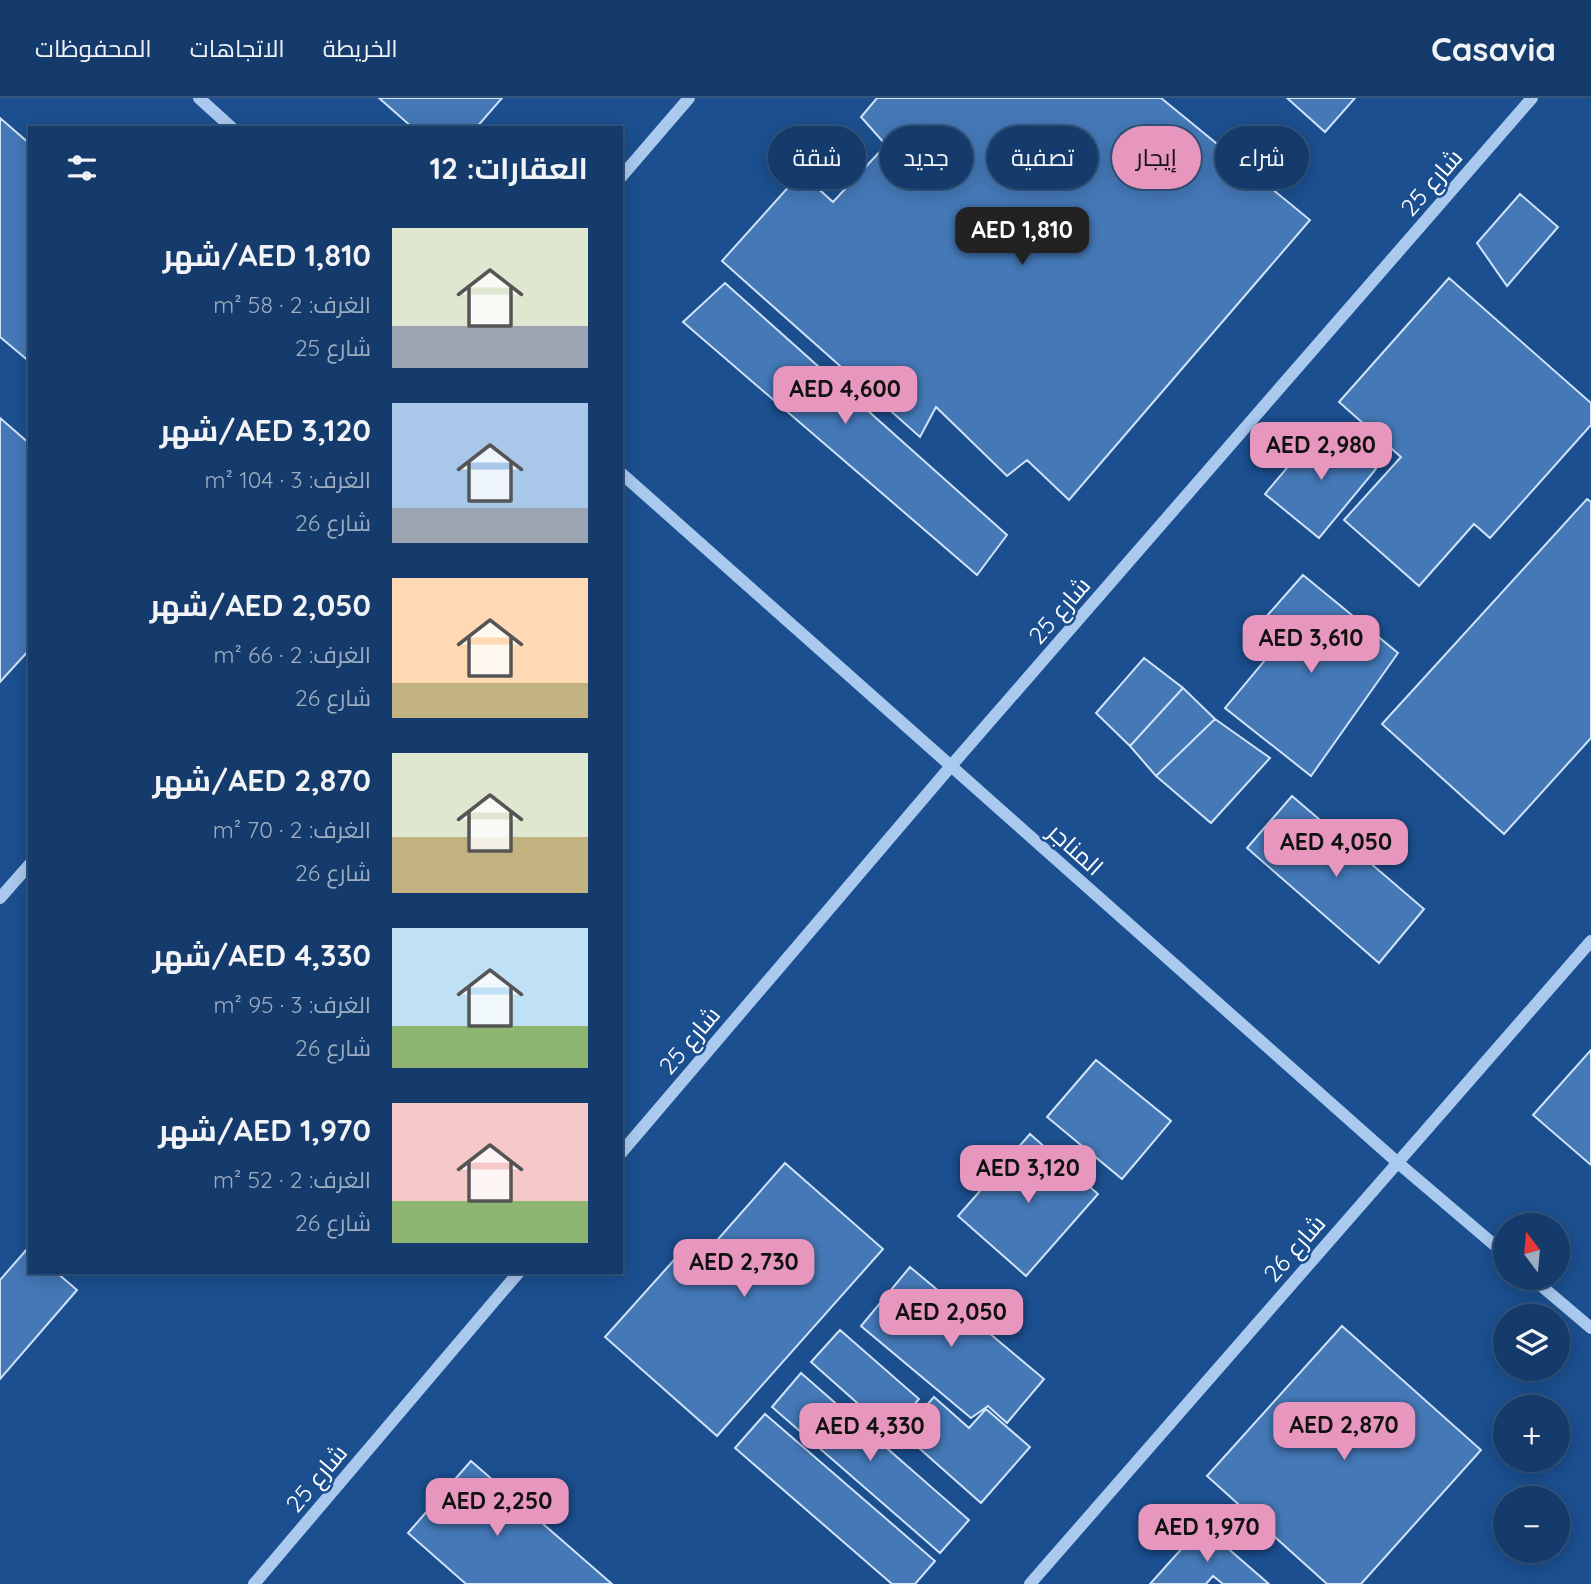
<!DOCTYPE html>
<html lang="ar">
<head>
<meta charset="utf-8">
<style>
	:root { --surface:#143b6b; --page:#1d4271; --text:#f1f3f6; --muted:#9dadc1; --line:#33557e; --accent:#e797bd }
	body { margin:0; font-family:Quicksand,Cairo,sans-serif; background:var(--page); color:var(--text); direction:rtl; height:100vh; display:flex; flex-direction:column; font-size:26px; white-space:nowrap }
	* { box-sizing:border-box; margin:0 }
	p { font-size:23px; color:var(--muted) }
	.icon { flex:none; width:38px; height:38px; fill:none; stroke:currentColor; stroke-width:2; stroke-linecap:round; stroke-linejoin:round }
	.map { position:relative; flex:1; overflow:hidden; direction:ltr }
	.panel { position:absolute; left:28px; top:28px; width:595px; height:1148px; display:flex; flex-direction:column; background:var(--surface); border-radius:0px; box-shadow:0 4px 18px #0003,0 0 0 2px var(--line); direction:rtl }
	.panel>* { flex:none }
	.hud { position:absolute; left:644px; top:28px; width:665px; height:63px; direction:rtl; display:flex; gap:14px }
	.needle { width:46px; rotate:344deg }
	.fabs { position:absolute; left:1493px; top:1115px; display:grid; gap:14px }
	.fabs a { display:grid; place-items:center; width:77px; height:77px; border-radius:50%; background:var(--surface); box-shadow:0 4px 18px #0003,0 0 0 2px var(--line); font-size:35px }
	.price { position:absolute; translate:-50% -60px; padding:0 16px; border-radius:14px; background:var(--accent); color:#111; font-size:23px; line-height:46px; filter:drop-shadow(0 2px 4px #0008) }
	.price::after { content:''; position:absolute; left:50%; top:42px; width:21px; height:16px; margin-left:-10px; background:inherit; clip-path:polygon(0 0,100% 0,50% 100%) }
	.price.active { background:#222; color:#fff }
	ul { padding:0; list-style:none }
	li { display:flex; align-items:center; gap:21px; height:175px; padding:0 35px }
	li span { display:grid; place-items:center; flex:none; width:196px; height:140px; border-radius:0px; color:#555 }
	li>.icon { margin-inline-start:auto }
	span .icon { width:84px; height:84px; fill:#fffc; stroke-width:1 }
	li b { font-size:30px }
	h2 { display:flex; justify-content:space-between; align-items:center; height:84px; padding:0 35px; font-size:30px }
	.pill { padding:0 24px; border-radius:32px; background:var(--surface); box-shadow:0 4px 18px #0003,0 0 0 2px var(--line); font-size:24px; line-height:63px }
	.pill.active { background:var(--accent); color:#111 }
	header { display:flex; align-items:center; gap:42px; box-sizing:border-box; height:98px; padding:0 35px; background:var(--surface); border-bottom:2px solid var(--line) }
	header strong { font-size:33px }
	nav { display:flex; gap:38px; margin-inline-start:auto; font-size:24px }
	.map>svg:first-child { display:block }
</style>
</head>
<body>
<header>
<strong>Casavia</strong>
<nav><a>الخريطة</a><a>الاتجاهات</a><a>المحفوظات</a></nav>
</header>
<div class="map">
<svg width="1591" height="1486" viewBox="0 0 1591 1486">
	<rect width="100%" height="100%" fill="#1b4f8f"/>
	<!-- building -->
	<path fill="#4478b7" stroke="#cfe3fa" stroke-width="2" d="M379 0H502L476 30H413Z
		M877 0H1161L1310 122 1069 402 1027 362 1007 378 936 309 920 339 722 163 801 75 833 104 886 47 861 19Z
		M1287 0H1355L1325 34Z
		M0 20 30 46V264L0 239Z
		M1520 96 1558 129 1507 188 1477 145Z
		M1449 180 1591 305V327L1490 440 1474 426 1419 488 1344 422 1401 359 1339 304Z
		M725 185 1007 437 977 477 683 224Z
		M0 320 30 346V551L0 584Z
		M1323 327 1376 371 1319 440 1265 396Z
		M1587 401 1591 404V640L1504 736 1382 626Z
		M1303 477 1398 555 1311 678 1225 610 1276 549 1258 528Z
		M1144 560 1183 590 1130 648 1096 615Z
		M1183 590 1215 621 1156 678 1130 648Z
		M1215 621 1270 660 1211 725 1156 678Z
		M1292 698 1424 811 1379 865 1247 750Z
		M1591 952V1067L1533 1017Z
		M1096 962 1171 1023 1122 1081 1047 1019Z
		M1030 1036 1098 1096 1026 1178 958 1118Z
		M785 1065 883 1151 717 1338 605 1239 692 1142 706 1155Z
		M28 1150 30 1174H56L77 1192 0 1281V1182Z
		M910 1169 1044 1281 1007 1325 988 1308 971 1320 861 1228Z
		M1342 1228 1481 1352 1361 1486H1327L1207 1378Z
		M840 1232 919 1301 890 1334 811 1264Z
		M801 1275 969 1422 940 1455 772 1309Z
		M934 1299 969 1330 986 1311 1030 1349 981 1405 902 1335Z
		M765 1316 935 1463 915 1486H892L735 1350Z
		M471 1363 612 1486H466L408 1435Z
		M1202 1428 1269 1486H1223L1213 1478 1206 1486H1150Z"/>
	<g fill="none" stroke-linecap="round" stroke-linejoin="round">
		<!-- minor -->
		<path stroke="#a9c9ee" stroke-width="12" d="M199 0 232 30
			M621 79 689 0
			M621 375 1397 1064 1505 1156
			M0 800 30 766
			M621 1055 951 668 1532 0
			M1532 1180 1591 1230
			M254 1486 519 1174
			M1030 1486 1591 843"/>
	</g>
	<g text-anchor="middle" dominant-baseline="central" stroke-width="5" stroke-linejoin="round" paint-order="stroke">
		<!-- street labels -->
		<g font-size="24" fill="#fff" stroke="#1b4f8f">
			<text transform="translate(1431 84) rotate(-49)">شارع 25</text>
			<text transform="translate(1059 512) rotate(-49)">شارع 25</text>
			<text transform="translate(1076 751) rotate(42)">المناجر</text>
			<text transform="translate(689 942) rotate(-50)">شارع 25</text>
			<text transform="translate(1294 1150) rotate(-49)">شارع 26</text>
			<text transform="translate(316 1380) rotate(-50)">شارع 25</text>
		</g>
	</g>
</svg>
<div class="fabs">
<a><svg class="needle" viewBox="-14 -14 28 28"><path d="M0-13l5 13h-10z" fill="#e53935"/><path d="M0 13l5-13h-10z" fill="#9dadc1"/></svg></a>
<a><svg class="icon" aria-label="layers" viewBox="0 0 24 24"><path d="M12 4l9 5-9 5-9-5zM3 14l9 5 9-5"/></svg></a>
<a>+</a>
<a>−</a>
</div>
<b class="price active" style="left:1022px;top:169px">AED 1,810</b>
<b class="price" style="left:845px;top:328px">AED 4,600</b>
<b class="price" style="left:1321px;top:384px">AED 2,980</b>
<b class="price" style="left:1311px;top:577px">AED 3,610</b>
<b class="price" style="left:1336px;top:781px">AED 4,050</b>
<b class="price" style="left:1028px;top:1107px">AED 3,120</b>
<b class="price" style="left:744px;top:1201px">AED 2,730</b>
<b class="price" style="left:951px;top:1251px">AED 2,050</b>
<b class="price" style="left:1344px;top:1364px">AED 2,870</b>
<b class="price" style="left:870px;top:1365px">AED 4,330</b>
<b class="price" style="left:497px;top:1440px">AED 2,250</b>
<b class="price" style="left:1207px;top:1466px">AED 1,970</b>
<div class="hud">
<a class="pill">شراء</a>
<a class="pill active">إيجار</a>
<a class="pill">تصفية</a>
<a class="pill">جديد</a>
<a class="pill">شقة</a>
</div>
<section class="panel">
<h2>العقارات: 12<svg class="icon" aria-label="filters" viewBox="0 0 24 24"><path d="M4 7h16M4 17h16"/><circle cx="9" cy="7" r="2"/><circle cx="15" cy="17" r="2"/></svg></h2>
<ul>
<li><span style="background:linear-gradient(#dfe7d0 70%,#9aa5b1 0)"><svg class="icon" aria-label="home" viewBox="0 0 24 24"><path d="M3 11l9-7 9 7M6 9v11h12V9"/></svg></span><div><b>AED 1,810/شهر</b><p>الغرف: 2 · 58 m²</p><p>شارع 25</p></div></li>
<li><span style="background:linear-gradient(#a9c7e8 75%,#9aa5b1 0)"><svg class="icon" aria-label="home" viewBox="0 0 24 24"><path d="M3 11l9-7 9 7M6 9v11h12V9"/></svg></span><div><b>AED 3,120/شهر</b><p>الغرف: 3 · 104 m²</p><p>شارع 26</p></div></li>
<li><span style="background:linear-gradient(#ffd9b3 75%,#c2b280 0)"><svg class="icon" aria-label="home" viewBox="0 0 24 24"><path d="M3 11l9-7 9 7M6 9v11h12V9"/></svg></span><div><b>AED 2,050/شهر</b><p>الغرف: 2 · 66 m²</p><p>شارع 26</p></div></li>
<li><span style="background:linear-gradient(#dfe7d0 60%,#c2b280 0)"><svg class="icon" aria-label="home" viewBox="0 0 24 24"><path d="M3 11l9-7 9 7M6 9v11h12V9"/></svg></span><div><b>AED 2,870/شهر</b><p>الغرف: 2 · 70 m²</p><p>شارع 26</p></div></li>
<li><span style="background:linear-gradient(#bfe0f5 70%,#8fb573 0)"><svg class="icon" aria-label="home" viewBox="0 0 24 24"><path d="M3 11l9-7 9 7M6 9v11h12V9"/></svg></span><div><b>AED 4,330/شهر</b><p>الغرف: 3 · 95 m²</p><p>شارع 26</p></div></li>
<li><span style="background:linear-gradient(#f6c9c9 70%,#8fb573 0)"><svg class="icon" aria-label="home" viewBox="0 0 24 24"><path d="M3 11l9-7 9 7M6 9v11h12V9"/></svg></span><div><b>AED 1,970/شهر</b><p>الغرف: 2 · 52 m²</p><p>شارع 26</p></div></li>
</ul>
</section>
</div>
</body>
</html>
